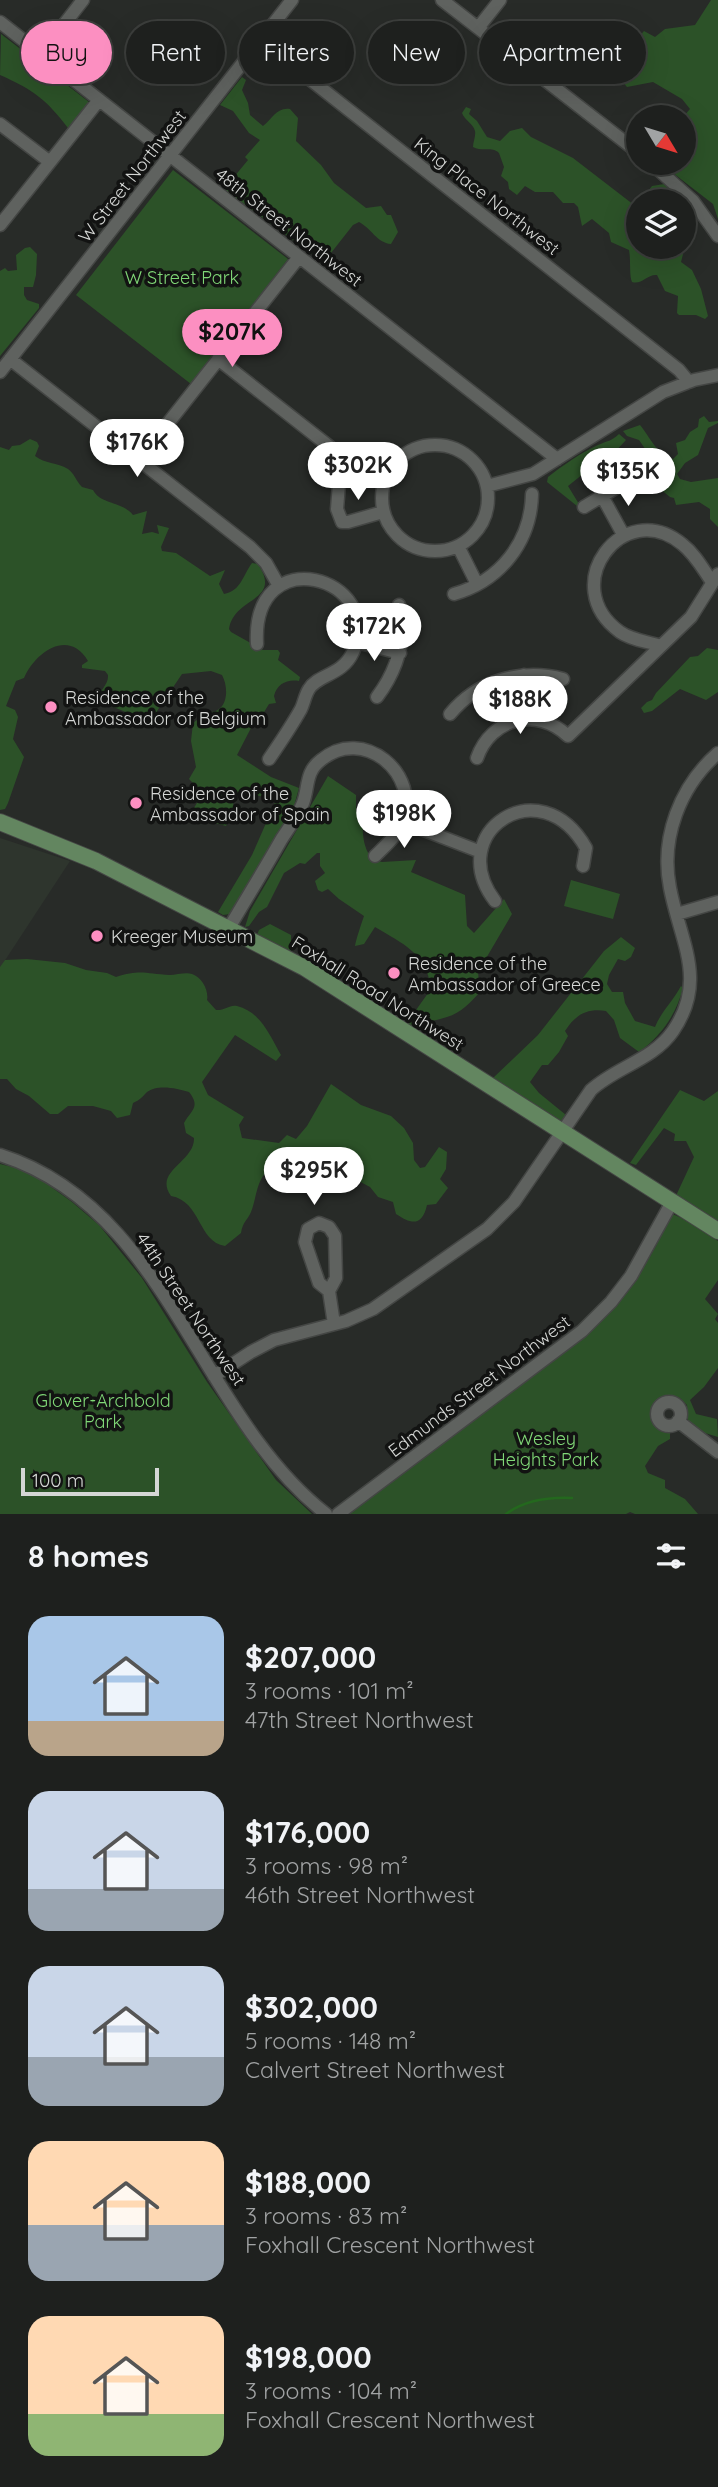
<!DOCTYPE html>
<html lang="en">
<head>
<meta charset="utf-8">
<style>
	:root { --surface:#1e201e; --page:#262827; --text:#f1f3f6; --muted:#a1a3a4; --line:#3c3e3c; --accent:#fc8fc1 }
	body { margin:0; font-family:Quicksand,sans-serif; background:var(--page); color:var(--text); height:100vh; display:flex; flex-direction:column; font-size:26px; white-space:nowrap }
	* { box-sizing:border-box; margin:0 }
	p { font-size:23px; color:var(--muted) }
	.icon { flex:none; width:38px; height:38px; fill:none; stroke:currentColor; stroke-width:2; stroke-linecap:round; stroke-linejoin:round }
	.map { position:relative; height:1514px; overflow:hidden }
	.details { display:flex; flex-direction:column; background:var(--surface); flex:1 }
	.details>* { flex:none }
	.guide { position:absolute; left:21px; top:21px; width:677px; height:63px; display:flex; gap:14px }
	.needle { width:46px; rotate:128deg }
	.tools { position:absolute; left:626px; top:105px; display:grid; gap:14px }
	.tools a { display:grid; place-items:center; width:70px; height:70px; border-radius:50%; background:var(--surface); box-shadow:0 7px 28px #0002,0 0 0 2px var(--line); font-size:35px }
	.scale { position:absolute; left:21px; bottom:18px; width:138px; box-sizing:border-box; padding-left:7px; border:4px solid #d5d7d5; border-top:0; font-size:19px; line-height:24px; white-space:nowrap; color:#d5d7d5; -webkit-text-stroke:5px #121312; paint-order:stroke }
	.price { position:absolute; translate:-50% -60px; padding:0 16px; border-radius:24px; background:#fff; color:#222; font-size:23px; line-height:46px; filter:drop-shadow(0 2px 4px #0008) }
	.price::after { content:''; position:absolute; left:50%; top:42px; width:21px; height:16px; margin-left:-10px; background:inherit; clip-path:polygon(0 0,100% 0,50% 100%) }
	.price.current { background:var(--accent); color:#111 }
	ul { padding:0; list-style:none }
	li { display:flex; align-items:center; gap:21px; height:175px; padding:0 28px }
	li span { display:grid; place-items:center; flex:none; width:196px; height:140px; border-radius:21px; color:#555 }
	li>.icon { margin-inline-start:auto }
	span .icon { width:84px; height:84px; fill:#fffc; stroke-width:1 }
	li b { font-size:30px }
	h2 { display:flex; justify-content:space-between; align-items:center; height:84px; padding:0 28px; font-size:30px }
	.chip { padding:0 24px; border-radius:32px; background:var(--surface); box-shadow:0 7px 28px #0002,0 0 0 2px var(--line); font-size:24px; line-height:63px }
	.chip.current { background:var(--accent); color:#111 }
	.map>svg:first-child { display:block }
</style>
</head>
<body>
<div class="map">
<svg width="718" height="1514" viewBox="0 0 718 1514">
	<rect width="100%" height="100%" fill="#282b28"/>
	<!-- built -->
	<path fill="#2e352d" d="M0 838 70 861 0 968Z"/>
	<!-- green -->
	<path fill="#2c5228" d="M711 0H718V219L713 204 660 163H684L683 117 690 109 682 99 653 82 627 87 611 68 644 31 655 37 665 29 695 25Z
		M1 34 89 102 68 128C47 100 32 89 0 75Z
		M242 77 246 80 242 90 248 103 250 115 263 126C273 118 277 107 290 109L298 118 296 141 321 165 334 183 366 208 381 206 387 215H391L398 232 391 244C377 243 371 228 359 222L353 225 331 253 332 264 324 263 224 189 248 160 245 157 260 140 249 133 233 111 220 105Z
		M466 107 471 109 469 114 477 121 487 137 500 141 510 131 522 128 531 137 573 158 634 205 639 204V247H677L683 254 681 262 692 270 701 289 708 316 705 319 696 315H679L677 313 678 296 665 291 657 275C647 274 642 285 632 282 629 275 631 260 629 250L611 242 609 233 592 219 582 226 578 207 574 203H563L553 192H535L525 186 517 195 509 189 508 182 501 176 504 167 499 153C492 146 482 152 473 147 473 142 476 136 475 131 473 123 465 121 462 113Z
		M173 170 288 259 191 384 76 295Z
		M664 184 682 201H670L661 195 652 201H640L652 186Z
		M30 247 37 254 36 275 33 287H24V295L27 300 39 304V308L0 356V271L5 268 8 271 17 270 16 255 25 248Z
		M704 416 709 422 718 421V423L708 428 698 455 685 463 677 474 680 479 691 482 718 478V527L710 519V509L699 502 676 505 674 498 670 497 660 489 658 477 647 458 648 453 639 440 627 436 623 431 640 425C650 437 657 455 673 459L678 454 676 443 685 440 690 432 698 427 699 419Z
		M619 434 626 440 614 453 622 470V477L619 476 608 459H602L568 486 579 504 577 506 547 482 548 477C562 466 582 452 598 445 607 441 612 441 619 434Z
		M30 439 37 442 39 446 35 456C45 464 57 462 68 469 74 473 76 481 82 487L93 490C101 505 122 501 133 515L147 511 142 534 152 532 159 534 157 525 169 528 161 547 162 551 176 553 210 576 225 570 219 584 224 594C241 591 243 575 252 563L258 564C283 602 234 596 229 629L231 632 263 650H278L280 653 278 660 300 677 299 681C287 679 277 684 274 696L276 703 269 704 258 722 251 728 237 755 271 777 299 788 294 806 230 914 223 915 218 912 252 855 277 798 232 793 234 811 226 826 189 816 203 793 189 779 196 767 191 741 193 723 207 712C227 714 230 690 222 675L211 671 182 674 147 726 140 725V718L99 701C97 691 109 686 108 675L105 671 82 668V665L88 661C69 628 35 652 24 678L16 681 6 706 15 710 18 717 13 739 24 757 8 803 5 809 0 810V447L9 450 12 446 20 445Z
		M707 648 718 650V692L706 700 680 689 652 711 644 713 641 708 647 702 652 700 656 693 690 657 698 656Z
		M328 776 356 795V811L364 819C361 833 364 849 372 859L382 862 416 860 411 872 465 895 467 926 474 933 504 899 512 914 478 972 480 992C471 1002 461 1013 447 1017 436 1021 423 1021 414 1029L406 1024 431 989C427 953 403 944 375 927L364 944 355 946C356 939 362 922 364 916L339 899 328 889 322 892 318 890 315 881 325 873 320 866V853H317L305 864 300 863 284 873 267 907 259 912 249 926 245 927 250 911Z
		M571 880 620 894 613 919 564 906Z
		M270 924 291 935V941L294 944 290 952 257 935 259 930Z
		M621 937 635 948 631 957 625 961 618 959 609 975 607 984 612 992H623L625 1003 635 1021 655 1027C661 1012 673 1001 681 986L683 988C676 1015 661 1036 639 1052L620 1038 614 1020 606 1011C587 1008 575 1015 565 1031L568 1036 559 1052 548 1065H542L530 1082 539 1093 566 1115 560 1122 493 1078 538 1035 604 951Z
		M27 959 65 963 86 970 107 973 116 977C141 969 146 974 170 975 176 975 186 972 192 974 202 977 209 991 207 1000L216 1010C224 1011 230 1004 237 1006 261 1012 270 1036 281 1055L276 1061 235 1035 202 1082 208 1095 244 1117 239 1125 242 1138 279 1143 287 1135 296 1139 307 1126 331 1084 361 1105 391 1116 404 1128 413 1143 414 1160 420 1168 425 1167 439 1147 447 1152 446 1169 440 1179 448 1188 436 1204 427 1205C422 1227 411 1224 396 1214L393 1202 378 1197 370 1187 338 1170C329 1175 323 1170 314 1172 305 1174 300 1179 290 1178L282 1169H270C256 1179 257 1197 251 1212 247 1221 243 1221 241 1233L225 1246C198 1242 201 1201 171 1196 153 1171 195 1162 194 1138L186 1133 184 1123C191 1110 201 1107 189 1092 177 1088 157 1084 147 1092 142 1097 140 1100 133 1103L130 1115 117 1118 111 1111 93 1106H68L58 1114H50L29 1096 16 1089 7 1079H0V967L5 960Z
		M680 1090 704 1101 718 1091V1232L674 1200 694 1157 686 1141H674L675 1134 664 1128 636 1165 630 1163Z
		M0 1164 29 1171 72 1202 99 1225 142 1278 207 1382 276 1480 312 1514H0Z
		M670 1213 689 1221 718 1241V1280L705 1299 718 1314 715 1319 718 1323V1368L704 1387 690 1400 696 1414 717 1419 718 1437 705 1433 688 1421 687 1405 680 1398 666 1395 658 1399 651 1408C653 1421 657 1428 670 1432V1439L658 1446 645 1466 648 1473 665 1480V1488L685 1499 698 1514H635L630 1512 626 1514H345L545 1367 594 1327 636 1280 656 1246Z"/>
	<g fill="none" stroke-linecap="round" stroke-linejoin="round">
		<!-- stream -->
		<path stroke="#24681e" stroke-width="2.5" d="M506 1514C525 1500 549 1497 572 1498"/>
		<!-- minor casing -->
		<g stroke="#444644" stroke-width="15">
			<path id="minor" d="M442 0 639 153
				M0 22 557 459
				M478 28 500 0
				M260 40 679 370 689 382
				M41 54 83 0
				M0 124 50 162 0 225
				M50 162 99 100
				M651 163 693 201 718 236
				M10 359 250 547 266 563 279 586
				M218 359 330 447
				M0 372 292 0
				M382 498a53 53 0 1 1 106 0a53 53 0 1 1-106 0Z
				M139 460 299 257
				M339 484 337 509 342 522H348L383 512
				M487 486 533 474 663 392 694 380 718 375
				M602 496 624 536
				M584 507 624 483
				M458 546 477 584
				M454 594C500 581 531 542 532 494
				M356 642 400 653
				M257 644C251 538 386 577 353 652 342 676 318 674 309 689 305 695 304 703 301 709 291 727 280 743 269 759
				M661 646C647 641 633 641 620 632 556 586 623 496 682 544 695 554 703 569 712 582
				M524 675 526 718
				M377 697C398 669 407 639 399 605
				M450 714C477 681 521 668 563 679
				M477 758C491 718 537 706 568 736L691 617 718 574
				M403 822 481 852
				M495 901C443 833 540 767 586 848L583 866
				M677 914 718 902
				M229 928C246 899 264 870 281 840 288 829 298 816 303 803 309 787 305 772 321 760 363 725 422 774 402 823 397 836 385 846 375 856
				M0 1155C168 1208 197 1413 326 1514
				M329 1291 319 1283 305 1242 308 1229 319 1223 329 1227 335 1236 336 1278 329 1291 334 1324
				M214 1376 251 1352 274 1340 346 1321 373 1309 487 1229 514 1202 591 1090C616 1067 653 1060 673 1031 708 980 680 941 670 888 660 838 680 786 718 753
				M657 1414a12 12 0 1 1 24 0a12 12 0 1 1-24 0Z
				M678 1421 718 1452
				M338 1514 582 1331 611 1302 631 1276 672 1202"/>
		</g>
		<!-- major casing -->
		<g stroke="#444644" stroke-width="18">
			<path id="major" d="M0 822 96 861 305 968 718 1231"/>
		</g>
		<!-- minor -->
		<use href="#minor" stroke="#5f625f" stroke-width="12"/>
		<!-- major -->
		<use href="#major" stroke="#638660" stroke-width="16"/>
	</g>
	<!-- markers -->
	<g fill="#fc8fc1" stroke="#121312" stroke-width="2.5">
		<circle cx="51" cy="707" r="7"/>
		<circle cx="136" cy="803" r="7"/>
		<circle cx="97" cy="936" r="7"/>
		<circle cx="394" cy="973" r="7"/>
	</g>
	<g text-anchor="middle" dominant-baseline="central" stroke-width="7" stroke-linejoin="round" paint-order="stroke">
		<!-- street labels -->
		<g font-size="18" fill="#d5d7d5" stroke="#121312">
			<text transform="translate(132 176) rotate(-52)">W Street Northwest</text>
			<text transform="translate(487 196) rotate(38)">King Place Northwest</text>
			<text transform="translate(289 227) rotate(38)">48th Street Northwest</text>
			<text transform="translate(378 993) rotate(32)">Foxhall Road Northwest</text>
			<text transform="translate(191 1309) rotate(56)">44th Street Northwest</text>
			<text transform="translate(479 1386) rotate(-37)">Edmunds Street Northwest</text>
		</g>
		<!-- park labels -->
		<g font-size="18" fill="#80d877" stroke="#121312">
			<text x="182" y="277">W Street Park</text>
			<text x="103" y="1400">Glover-Archbold<tspan x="103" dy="21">Park</tspan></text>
			<text x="546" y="1438">Wesley<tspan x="546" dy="21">Heights Park</tspan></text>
		</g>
		<!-- poi labels -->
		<g font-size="18" fill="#d5d7d5" stroke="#121312" text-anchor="start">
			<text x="65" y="697">Residence of the<tspan x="65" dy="21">Ambassador of Belgium</tspan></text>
			<text x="150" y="793">Residence of the<tspan x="150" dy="21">Ambassador of Spain</tspan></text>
			<text x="111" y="936">Kreeger Museum</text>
			<text x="408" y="963">Residence of the<tspan x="408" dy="21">Ambassador of Greece</tspan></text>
		</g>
	</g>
</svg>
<div class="tools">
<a><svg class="needle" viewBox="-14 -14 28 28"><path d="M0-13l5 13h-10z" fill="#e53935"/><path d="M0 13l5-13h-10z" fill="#a1a3a4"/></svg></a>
<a><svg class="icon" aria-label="layers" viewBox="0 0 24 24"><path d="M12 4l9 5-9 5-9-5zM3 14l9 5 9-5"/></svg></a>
</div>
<div class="scale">100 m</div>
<b class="price current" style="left:232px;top:369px">$207K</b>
<b class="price" style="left:137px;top:479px">$176K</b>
<b class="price" style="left:358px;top:502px">$302K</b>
<b class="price" style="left:628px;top:508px">$135K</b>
<b class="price" style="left:374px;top:663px">$172K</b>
<b class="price" style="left:520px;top:736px">$188K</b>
<b class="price" style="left:404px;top:850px">$198K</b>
<b class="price" style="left:314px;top:1207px">$295K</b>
<div class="guide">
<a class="chip current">Buy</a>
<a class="chip">Rent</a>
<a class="chip">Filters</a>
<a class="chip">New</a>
<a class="chip">Apartment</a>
</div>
</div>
<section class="details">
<h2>8 homes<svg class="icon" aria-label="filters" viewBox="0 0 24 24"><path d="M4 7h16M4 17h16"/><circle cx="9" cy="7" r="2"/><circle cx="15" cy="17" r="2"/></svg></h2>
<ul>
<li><span style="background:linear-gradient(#a9c7e8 75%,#b9a48a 0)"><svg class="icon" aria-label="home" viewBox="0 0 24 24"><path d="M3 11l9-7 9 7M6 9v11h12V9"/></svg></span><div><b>$207,000</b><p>3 rooms · 101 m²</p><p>47th Street Northwest</p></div></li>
<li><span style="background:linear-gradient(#c9d6e8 70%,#9aa5b1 0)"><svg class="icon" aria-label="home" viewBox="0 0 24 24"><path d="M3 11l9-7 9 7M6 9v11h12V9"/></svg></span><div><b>$176,000</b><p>3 rooms · 98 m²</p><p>46th Street Northwest</p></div></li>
<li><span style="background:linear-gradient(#c9d6e8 65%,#9aa5b1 0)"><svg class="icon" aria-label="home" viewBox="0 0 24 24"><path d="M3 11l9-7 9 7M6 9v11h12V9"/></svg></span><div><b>$302,000</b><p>5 rooms · 148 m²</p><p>Calvert Street Northwest</p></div></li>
<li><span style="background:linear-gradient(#ffd9b3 60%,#9aa5b1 0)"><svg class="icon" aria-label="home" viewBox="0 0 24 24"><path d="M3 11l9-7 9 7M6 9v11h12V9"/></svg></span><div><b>$188,000</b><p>3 rooms · 83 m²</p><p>Foxhall Crescent Northwest</p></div></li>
<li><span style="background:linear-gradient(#ffd9b3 70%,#8fb573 0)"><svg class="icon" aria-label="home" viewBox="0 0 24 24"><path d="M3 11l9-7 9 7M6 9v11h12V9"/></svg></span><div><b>$198,000</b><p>3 rooms · 104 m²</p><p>Foxhall Crescent Northwest</p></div></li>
</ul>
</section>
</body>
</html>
